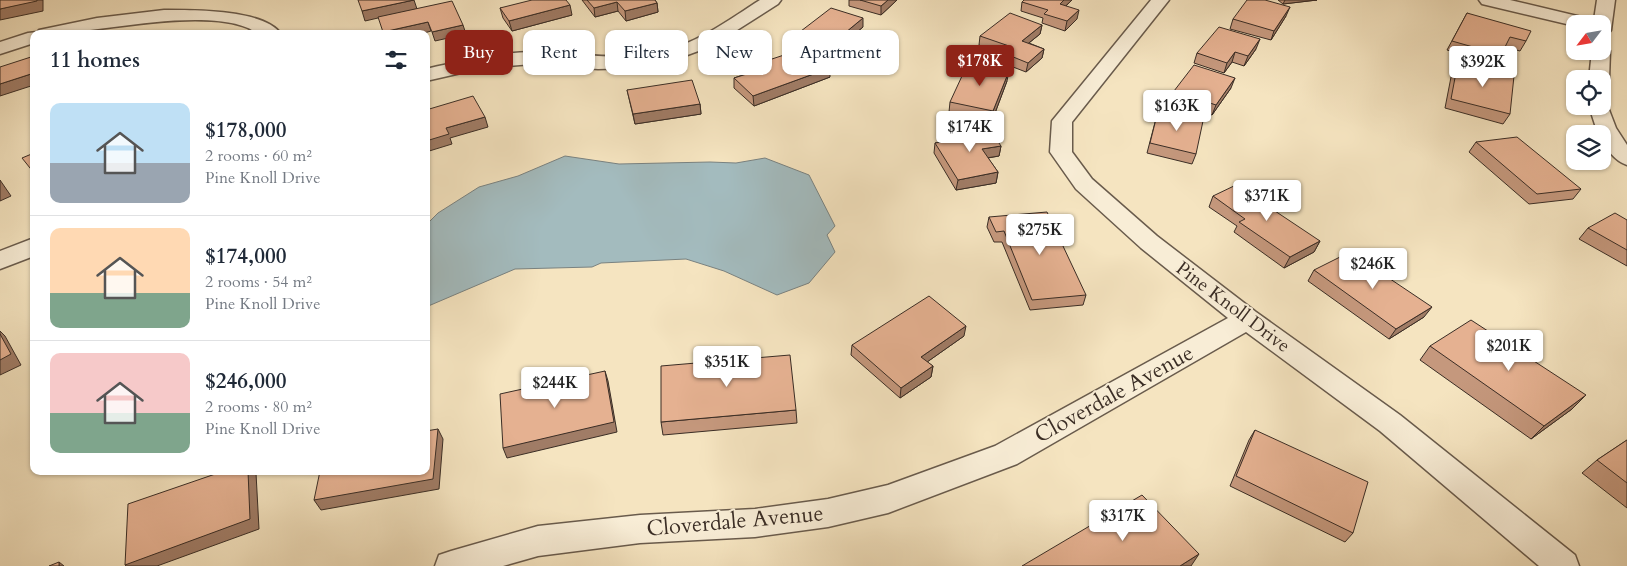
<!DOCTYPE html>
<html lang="en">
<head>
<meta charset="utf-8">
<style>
	:root { --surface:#fff; --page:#f6f6f7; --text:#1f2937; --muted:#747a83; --line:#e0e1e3; --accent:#8f2418 }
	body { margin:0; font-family:Cardo,serif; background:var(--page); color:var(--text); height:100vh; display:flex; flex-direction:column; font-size:19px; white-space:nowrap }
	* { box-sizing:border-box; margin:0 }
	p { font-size:16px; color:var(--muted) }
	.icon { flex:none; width:28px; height:28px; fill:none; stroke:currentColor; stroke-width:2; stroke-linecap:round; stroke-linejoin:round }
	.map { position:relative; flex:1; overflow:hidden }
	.side { position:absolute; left:30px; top:30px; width:400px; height:445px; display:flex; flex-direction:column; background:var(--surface); border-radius:10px; box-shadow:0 1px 4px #0004 }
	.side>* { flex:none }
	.top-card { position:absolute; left:445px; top:30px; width:475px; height:45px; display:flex; gap:10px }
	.needle { width:32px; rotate:239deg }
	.fabs { position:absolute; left:1566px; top:15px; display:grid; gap:10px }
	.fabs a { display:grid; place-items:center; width:45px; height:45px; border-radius:10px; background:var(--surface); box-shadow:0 1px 4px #0004; font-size:25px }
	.price { position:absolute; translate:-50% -42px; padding:0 11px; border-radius:5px; background:#fff; color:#222; font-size:16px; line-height:32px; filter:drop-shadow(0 1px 2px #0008) }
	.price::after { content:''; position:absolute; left:50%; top:30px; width:15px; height:11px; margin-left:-8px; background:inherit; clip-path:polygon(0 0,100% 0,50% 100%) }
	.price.on { background:var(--accent); color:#fff }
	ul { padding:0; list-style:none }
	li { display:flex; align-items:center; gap:15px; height:125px; padding:0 20px }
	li+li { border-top:1px solid var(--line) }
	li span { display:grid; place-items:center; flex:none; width:140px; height:100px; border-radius:10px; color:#555 }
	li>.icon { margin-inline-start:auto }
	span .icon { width:60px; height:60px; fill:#fffc; stroke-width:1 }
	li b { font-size:21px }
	h2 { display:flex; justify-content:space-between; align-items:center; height:60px; padding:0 20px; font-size:21px }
	.tag { padding:0 18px; border-radius:10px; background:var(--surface); box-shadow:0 1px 4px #0004; font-size:18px; line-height:45px }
	.tag.on { background:var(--accent); color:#fff }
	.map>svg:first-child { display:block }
</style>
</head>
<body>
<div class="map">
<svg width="1627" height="566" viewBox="0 0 1627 566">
	<rect width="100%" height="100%" fill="#f5e4c0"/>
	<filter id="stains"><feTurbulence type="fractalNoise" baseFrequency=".004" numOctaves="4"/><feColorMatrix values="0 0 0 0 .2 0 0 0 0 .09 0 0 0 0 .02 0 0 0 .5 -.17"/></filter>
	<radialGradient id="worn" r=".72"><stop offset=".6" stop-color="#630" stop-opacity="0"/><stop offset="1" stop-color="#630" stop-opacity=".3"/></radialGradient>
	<!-- water -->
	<path fill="#a3bbbe" stroke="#798281" d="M565 156 619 164 710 162 736 163 765 158 809 175 835 226 827 235 835 252 809 283 777 295 724 271 686 259 601 263 592 267 515 269 426 307V225L438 213 479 187 518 176Z"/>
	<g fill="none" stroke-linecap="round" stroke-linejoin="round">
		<!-- minor casing -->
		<g stroke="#695b4c" stroke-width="3">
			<path id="minor" d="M760 0H781L778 4 712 46 671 61 632 68 598 69 532 64 483 68 426 81V69C461 61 495 53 531 52 579 51 618 64 667 50 701 41 730 19 760 0Z
				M1151 0H1169L1072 122V152L1092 179 1157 236 1256 312 1400 415 1575 555 1579 566H1539L1380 431 1246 332 1017 464 888 513 828 527 755 537 640 543 538 556 503 566H435L439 555 451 551 538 526 640 515 755 509 828 499 888 485 995 446 1228 318 1141 248 1076 189 1050 152 1052 121Z
				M1479 0H1510L1594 20 1597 0H1615L1611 30 1608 34 1602 35V24H1575V26L1482 4Z
				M164 10C192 10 264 9 281 34 274 34 264 35 258 33 254 32 251 29 248 28 232 21 211 20 195 20 140 20 88 34 34 34V43L0 54V42L28 33 37 32 39 30 97 18Z
				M1602 46 1608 47 1610 51 1609 79 1602 84V79H1589L1592 51H1602Z
				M1602 101 1606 102 1616 128 1627 145V165C1615 161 1602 146 1602 134H1598L1589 106H1602Z
				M34 238V256L0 269V251Z"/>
		</g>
		<!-- minor -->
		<use href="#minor" fill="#f8edd6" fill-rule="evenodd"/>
	</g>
	<!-- wall -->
	<path fill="#c5987d" stroke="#3a2d25" d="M582 0H655L657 3 658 12 626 21 618 11 595 17Z
		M849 0H897L881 15 849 6Z
		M1072 0 1066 6 1077 19 1065 31 1042 23 1043 18 1021 11 1022 2Z
		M1278 0H1317L1283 4Z
		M500 8 572 15 512 31 503 18Z
		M1467 13 1526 41 1520 51 1505 47 1495 65 1447 50Z
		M1286 16 1271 40 1230 29 1233 19Z
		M1042 25 1040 34 1029 43 1044 49 1042 58 1026 72 1000 62 1001 54 979 45 980 36Z
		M863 27 834 51 801 40V31Z
		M1256 49 1244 66 1232 62 1224 73 1194 63 1197 53Z
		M1458 62 1510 114 1503 124 1445 108 1452 72Z
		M748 67 830 77 754 106 734 88V78L749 73Z
		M1007 81 992 121 949 112 950 102Z
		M1231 88 1212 115 1170 101 1174 91Z
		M627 90 700 104 701 114 635 124Z
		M1158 111 1196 154 1192 164 1147 153Z
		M958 132 1001 146 999 156 988 158 998 172 996 183 956 190 934 153 935 143 957 139Z
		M1476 142 1581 189 1573 199 1529 204 1469 152Z
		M1213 196 1320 241 1314 252 1284 268 1234 232 1237 226 1209 207Z
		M989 217 1086 295 1083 305 1030 310 1002 242H994L987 227Z
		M1627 220V266L1579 239 1588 228Z
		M1314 270 1424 317 1389 339 1308 281Z
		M964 336 927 362 933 366 931 377 900 398 851 355 852 345Z
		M1430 346 1572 409 1531 439 1420 360Z
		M796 410 797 423 663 435 661 422Z
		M1255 430 1353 533 1345 542 1230 486 1249 440Z
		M1627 440V508L1582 473 1597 460Z"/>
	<!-- shaded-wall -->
	<path fill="#a07c66" stroke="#3a2d25" d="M37 0H43V11L0 20V9Z
		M414 0 417 9 365 21 362 11Z
		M888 0H897L881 15V6Z
		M1064 0H1072L1058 13 1060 4Z
		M1285 0H1317L1283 4Z
		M617 2 618 11 595 17 594 8Z
		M657 3 658 12 626 21 625 11Z
		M570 5 572 15 512 31 509 21Z
		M1290 7 1286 16 1271 40 1274 31Z
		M1079 10 1077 19 1065 31 1067 21Z
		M863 18V27L834 51V42Z
		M428 22 431 31 421 34H383V32Z
		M463 25 466 34 435 41 432 32Z
		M1042 25 1040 34 1020 50 1022 41Z
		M1260 39 1256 49 1244 66 1248 56Z
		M1044 49 1042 58 1026 72 1028 63Z
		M1235 52 1232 62 1224 73 1227 63Z
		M830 68V77L754 106 753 96Z
		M1009 71 1007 81 992 121 993 111Z
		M34 73V85L0 96V84Z
		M1235 78 1231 88 1212 115 1216 105Z
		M700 104 701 114 635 124 633 114Z
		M485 117 488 127 450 138 452 144 426 152V141L446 128Z
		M1001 146 999 156 980 159 982 149Z
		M998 172 996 183 956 190 958 180Z
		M0 180 11 196 0 201Z
		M1320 241 1314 252 1284 268 1290 257Z
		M1432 307 1424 317 1389 339 1396 329Z
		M966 326 964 336 920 367 921 357Z
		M0 331 5 336 21 365 0 375Z
		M933 366 931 377 900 398 901 388Z
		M605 371 608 381 617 432 507 458 503 448Z
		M1586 395 1572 409 1531 439 1544 426Z
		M438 429 443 439 439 489 321 510 314 500Z
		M248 471H254L256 473 259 529 157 566H126L125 565Z
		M1199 554 1191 566H1180Z
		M59 562 64 566H59Z"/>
	<!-- building -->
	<path fill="#e5b191" stroke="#3a2d25" d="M0 0H37V1L0 9Z
		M358 0H414L362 11Z
		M532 0H566L570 5 509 21 500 8Z
		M587 0H655L657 3 625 11 617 2 594 8Z
		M860 0H888L881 6Z
		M1024 0H1064L1060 4 1079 10 1067 21 1044 14 1048 10 1022 2Z
		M1247 0H1265L1290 7 1274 31 1233 19Z
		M452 1 463 25 432 32 428 22 383 32 378 17Z
		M831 8 863 18 834 42 801 31Z
		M1010 13 1042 25 1022 41 1044 49 1028 63 1001 52 1009 46 980 36Z
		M1467 13 1531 31 1526 41 1510 37 1501 55 1452 41Z
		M1219 27 1260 39 1248 56 1235 52 1227 63 1197 53Z
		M805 48 830 68 753 96 734 78 753 72 748 67Z
		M34 56V73L0 84V67Z
		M1458 62 1514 76 1510 114 1451 99Z
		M968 63 1009 71 993 111 950 102Z
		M1194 65 1235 78 1216 105 1174 91Z
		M692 80 700 104 633 114 627 90Z
		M473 96 485 117 446 128 449 134 426 141V110Z
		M1158 111 1203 121 1196 154 1150 143Z
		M988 127 1001 146 982 149 998 172 958 180 935 143 962 139 958 132Z
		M1517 137 1581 189 1537 194 1476 142Z
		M34 153V173L22 158Z
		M1236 185 1320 241 1290 257 1239 222 1245 219 1213 196Z
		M1047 212 1086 295 1032 300 1004 231 996 232 989 217Z
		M1615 213 1627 220V250L1588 228Z
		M1350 252 1432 307 1396 329 1314 270Z
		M929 296 966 326 921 357 933 366 901 388 852 345Z
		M1471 320 1586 395 1544 426 1430 346Z
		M0 334 11 354 0 360Z
		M790 355 796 410 661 422V366Z
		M605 371 614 422 503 448 500 394Z
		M438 429 433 479 314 500 320 471H426V431Z
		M1255 430 1368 482 1353 533 1236 476Z
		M1627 440V483L1597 460Z
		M224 471H248L250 519 125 565 128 504Z
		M1142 495 1199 554 1180 566H1022Z
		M59 562V566H49Z"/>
	<g text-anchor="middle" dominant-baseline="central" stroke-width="4" stroke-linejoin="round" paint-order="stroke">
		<!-- street labels -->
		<g font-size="19" fill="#3a2d25" stroke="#f8edd6">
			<text transform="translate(1233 307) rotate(37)">Pine Knoll Drive</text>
		</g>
		<!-- near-street labels -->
		<g font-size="22" fill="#3a2d25" stroke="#f8edd6">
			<text transform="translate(1114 394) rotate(-29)">Cloverdale Avenue</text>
			<text transform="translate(735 521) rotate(-5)">Cloverdale Avenue</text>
		</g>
	</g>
	<rect width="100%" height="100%" filter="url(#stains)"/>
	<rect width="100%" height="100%" fill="url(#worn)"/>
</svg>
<div class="fabs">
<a><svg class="needle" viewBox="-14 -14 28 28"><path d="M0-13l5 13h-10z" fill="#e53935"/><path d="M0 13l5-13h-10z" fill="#747a83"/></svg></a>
<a><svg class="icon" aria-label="locate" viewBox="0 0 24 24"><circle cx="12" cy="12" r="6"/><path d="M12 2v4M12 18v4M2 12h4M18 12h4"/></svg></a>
<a><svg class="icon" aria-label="layers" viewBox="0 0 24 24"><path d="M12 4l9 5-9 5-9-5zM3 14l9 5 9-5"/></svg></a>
</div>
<b class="price on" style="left:980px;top:87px">$178K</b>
<b class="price" style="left:1483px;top:88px">$392K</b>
<b class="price" style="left:1177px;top:132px">$163K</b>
<b class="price" style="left:970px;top:153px">$174K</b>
<b class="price" style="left:1267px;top:222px">$371K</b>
<b class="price" style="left:1040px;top:256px">$275K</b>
<b class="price" style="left:1373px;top:290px">$246K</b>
<b class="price" style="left:1509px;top:372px">$201K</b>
<b class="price" style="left:727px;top:388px">$351K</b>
<b class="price" style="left:555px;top:409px">$244K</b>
<b class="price" style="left:1123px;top:542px">$317K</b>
<div class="top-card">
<a class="tag on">Buy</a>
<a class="tag">Rent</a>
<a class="tag">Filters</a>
<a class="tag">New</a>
<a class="tag">Apartment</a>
</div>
<section class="side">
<h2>11 homes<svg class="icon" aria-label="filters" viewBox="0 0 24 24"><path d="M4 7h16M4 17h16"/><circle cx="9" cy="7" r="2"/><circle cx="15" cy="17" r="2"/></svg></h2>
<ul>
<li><span style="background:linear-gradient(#bfe0f5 60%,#9aa5b1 0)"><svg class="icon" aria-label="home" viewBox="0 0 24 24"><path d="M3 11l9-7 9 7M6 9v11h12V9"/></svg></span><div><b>$178,000</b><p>2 rooms · 60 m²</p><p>Pine Knoll Drive</p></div></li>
<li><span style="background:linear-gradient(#ffd9b3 65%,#7fa58c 0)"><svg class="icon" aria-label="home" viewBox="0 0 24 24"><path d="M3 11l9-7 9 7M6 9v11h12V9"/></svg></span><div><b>$174,000</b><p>2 rooms · 54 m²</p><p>Pine Knoll Drive</p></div></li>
<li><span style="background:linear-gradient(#f6c9c9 60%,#7fa58c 0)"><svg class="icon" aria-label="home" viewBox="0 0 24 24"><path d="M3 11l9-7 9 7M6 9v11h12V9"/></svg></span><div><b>$246,000</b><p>2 rooms · 80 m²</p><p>Pine Knoll Drive</p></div></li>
</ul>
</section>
</div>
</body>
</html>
